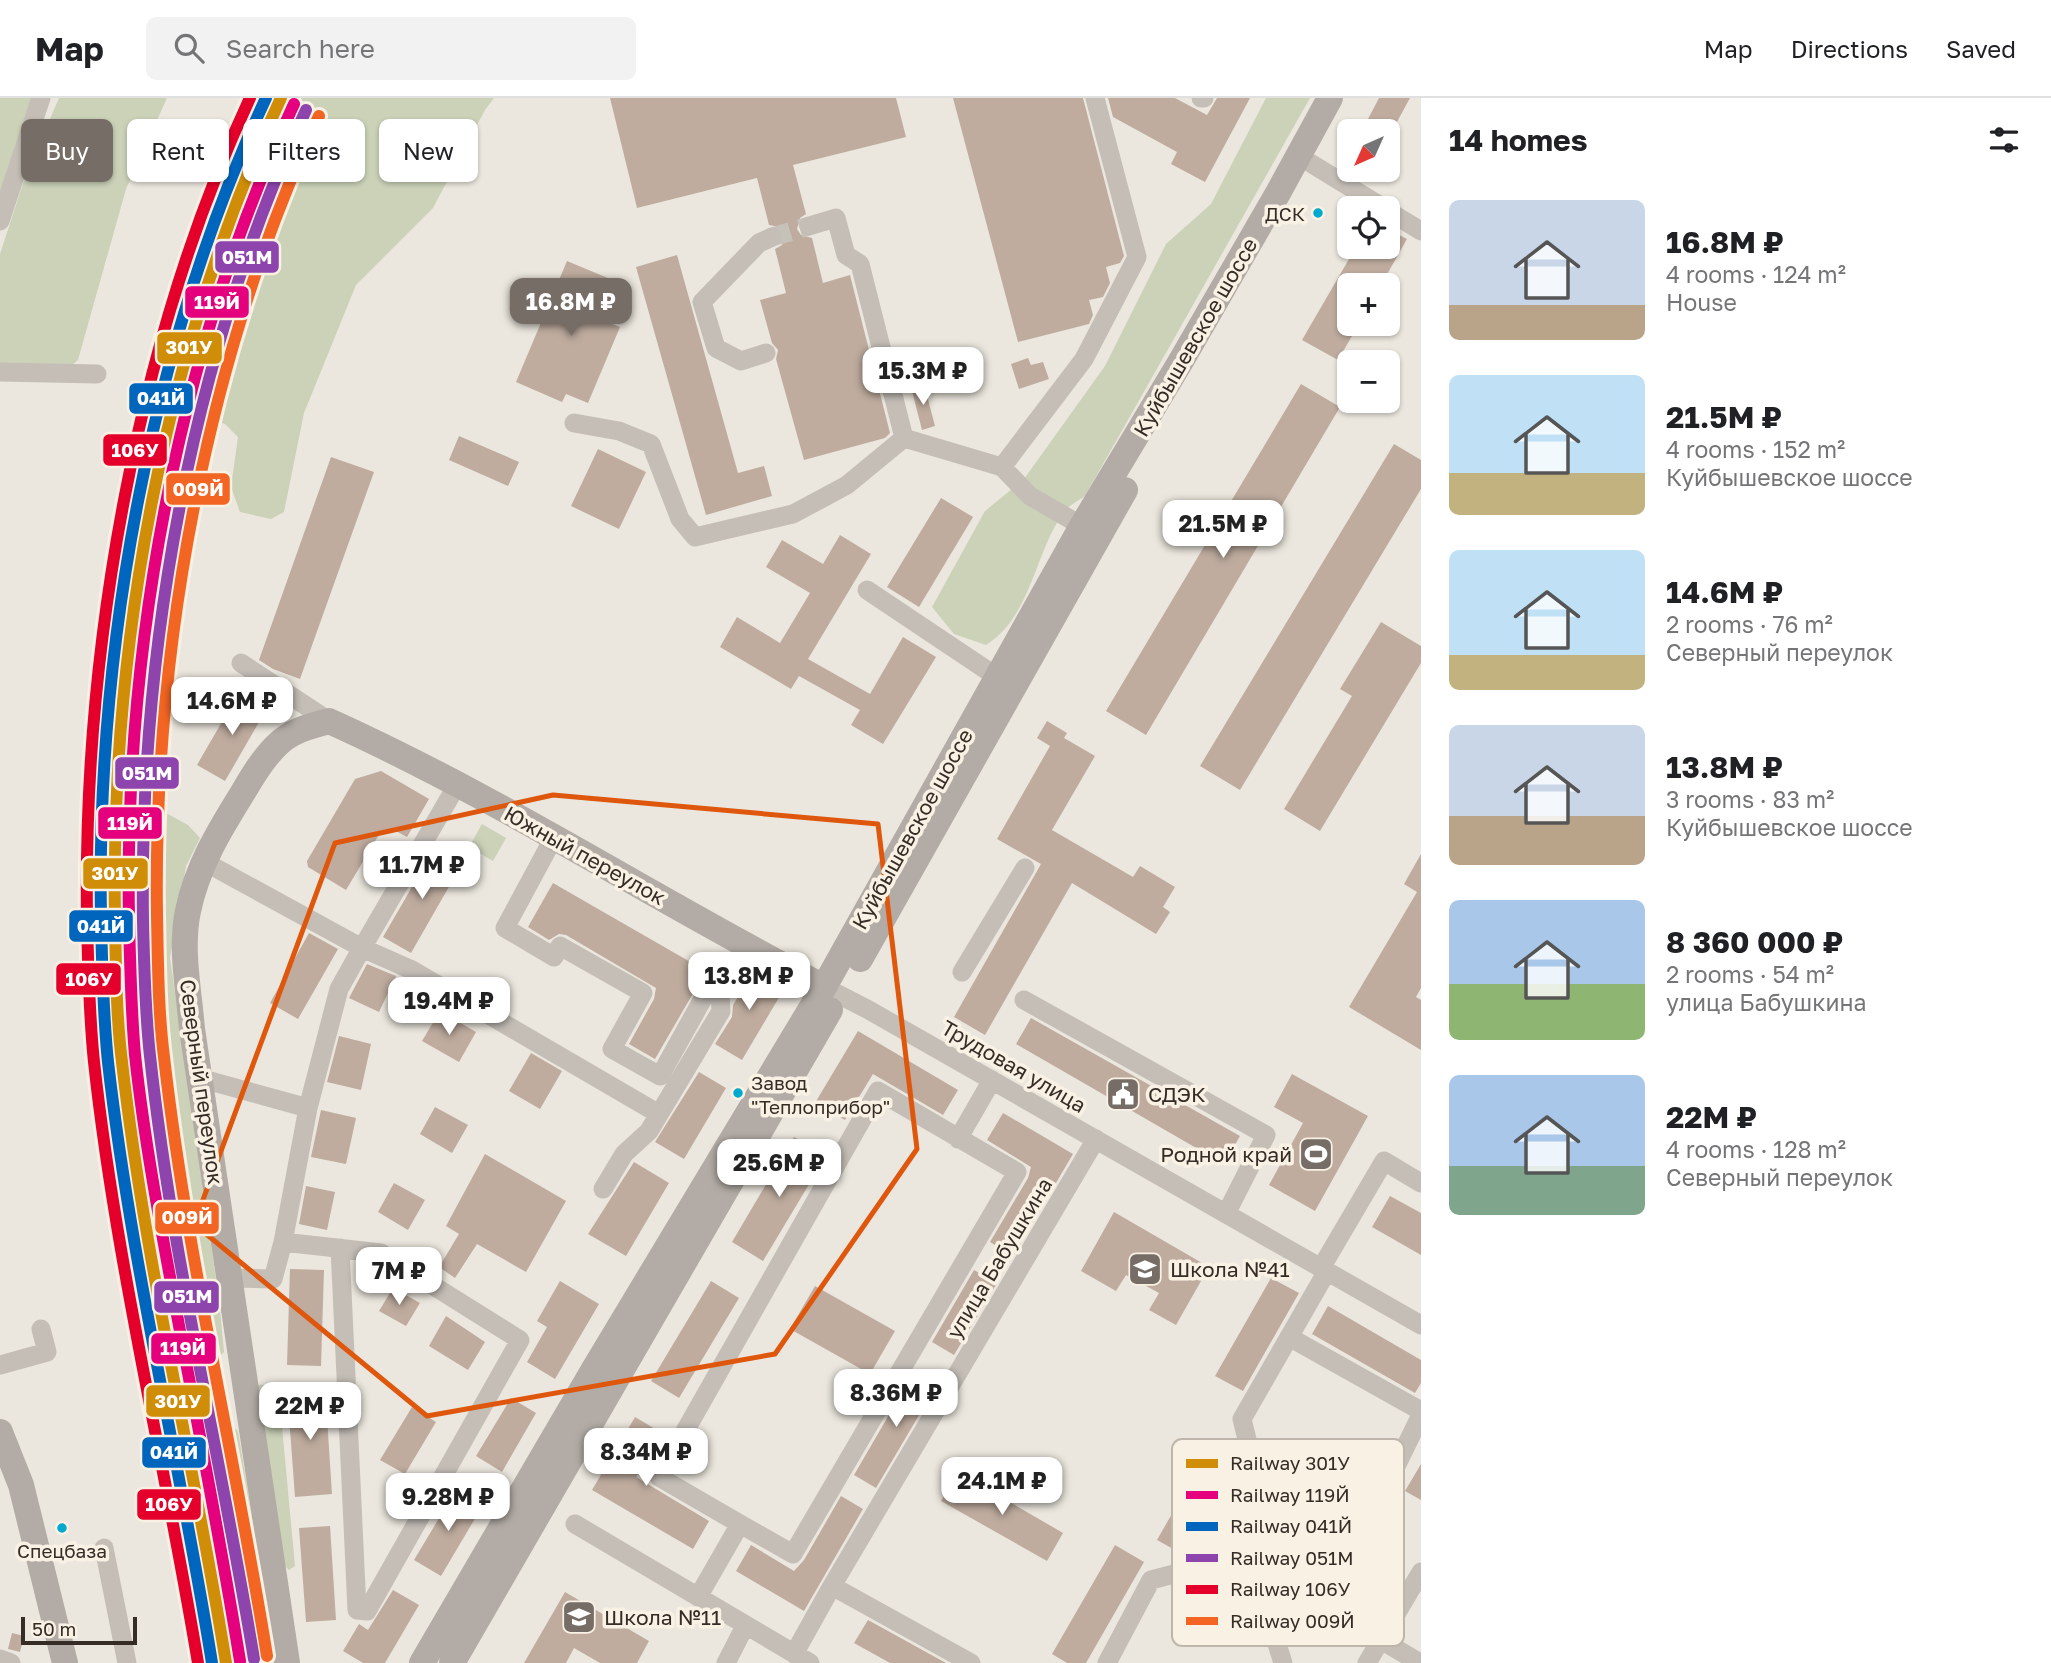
<!DOCTYPE html>
<html lang="en">
<head>
<meta charset="utf-8">
<style>
	:root { --surface:#fff; --page:#f2f2f2; --text:#202124; --muted:#757577; --line:#e0e0e0; --accent:#756d66 }
	body { margin:0; font-family:"Golos Text",sans-serif; background:var(--page); color:var(--text); height:100vh; display:flex; flex-direction:column; font-size:26px; white-space:nowrap }
	* { box-sizing:border-box; margin:0 }
	p { font-size:23px; color:var(--muted) }
	.icon { flex:none; width:38px; height:38px; fill:none; stroke:currentColor; stroke-width:2; stroke-linecap:round; stroke-linejoin:round }
	.map { position:relative; flex:1; overflow:hidden }
	.sheet { display:flex; flex-direction:column; background:var(--surface); width:630px }
	.sheet>* { flex:none }
	.guide { position:absolute; left:21px; top:21px; width:665px; height:63px; display:flex; gap:14px }
	.needle { width:46px; rotate:225deg }
	.controls { position:absolute; left:1337px; top:21px; display:grid; gap:14px }
	.controls a { display:grid; place-items:center; width:63px; height:63px; border-radius:10px; background:var(--surface); box-shadow:0 2px 5px #0004; font-size:35px }
	.scale { position:absolute; left:21px; bottom:18px; width:116px; box-sizing:border-box; padding-left:7px; border:4px solid #352c26; border-top:0; font-size:19px; line-height:24px; white-space:nowrap; color:#352c26; -webkit-text-stroke:5px #f9f1e4; paint-order:stroke }
	.price { position:absolute; translate:-50% -60px; padding:0 16px; border-radius:14px; background:#fff; color:#222; font-size:23px; line-height:46px; filter:drop-shadow(0 2px 4px #0008) }
	.price::after { content:''; position:absolute; left:50%; top:42px; width:21px; height:16px; margin-left:-10px; background:inherit; clip-path:polygon(0 0,100% 0,50% 100%) }
	.price.active { background:var(--accent); color:#fff }
	ul { padding:0; list-style:none }
	li { display:flex; align-items:center; gap:21px; height:175px; padding:0 28px }
	li span { display:grid; place-items:center; flex:none; width:196px; height:140px; border-radius:10px; color:#555 }
	li>.icon { margin-inline-start:auto }
	span .icon { width:84px; height:84px; fill:#fffc; stroke-width:1 }
	li b { font-size:30px }
	h2 { display:flex; justify-content:space-between; align-items:center; height:84px; padding:0 28px; font-size:30px }
	.chip { padding:0 24px; border-radius:10px; background:var(--surface); box-shadow:0 2px 5px #0004; font-size:24px; line-height:63px }
	.chip.active { background:var(--accent); color:#fff }
	header { display:flex; align-items:center; gap:42px; box-sizing:border-box; height:98px; padding:0 35px; background:var(--surface); border-bottom:2px solid var(--line) }
	header strong { font-size:33px }
	nav { display:flex; gap:38px; margin-inline-start:auto; font-size:24px }
	.search { width:490px; height:63px; background:var(--page); display:flex; align-items:center; gap:18px; box-sizing:border-box; padding:0 24px; border-radius:10px; color:var(--muted); font-size:26px }
	main { display:flex; flex:1; min-height:0 }
	.map>svg:first-child { display:block }
</style>
</head>
<body>
<header>
<strong>Map</strong>
<div class="search"><svg class="icon" aria-label="search" viewBox="0 0 24 24"><circle cx="10" cy="10" r="6"/><path d="M15 15l6 6"/></svg>Search here</div>
<nav><a>Map</a><a>Directions</a><a>Saved</a></nav>
</header>
<main>
<div class="map">
<svg width="1421" height="1565" viewBox="0 0 1421 1565">
	<rect width="100%" height="100%" fill="#ebe7de"/>
	<!-- green -->
	<path fill="#cbd2b8" d="M0 0H36L0 104Z
		M59 0H167L126 91 78 262 70 269 0 267V156L26 76Z
		M298 0H494L485 12 433 110 356 187 304 315 284 414 271 421 240 414 231 389 238 339 225 326 196 317 187 304 218 203 261 81Z
		M1266 0H1310L1085 398C1078 403 1068 408 1063 415 1034 457 1031 519 986 547L954 536 932 509 985 413 1024 381 1105 268 1166 146 1211 106Z
		M155 709 188 727 200 740 186 768 170 860 219 1202 224 1254 209 1270 200 1271 190 1262 140 906 136 716Z
		M482 726 506 740 493 763 469 749Z
		M278 1286 295 1468 289 1472 284 1467 257 1287Z
		M214 1289 224 1302 225 1321 238 1333 276 1565H240L224 1458 195 1309 200 1294Z"/>
	<!-- building -->
	<path fill="#bfac9f" d="M610 0H896L906 39 793 67 806 116 800 120 797 131 801 137 812 140 823 185 850 177 890 335 885 340 804 362 776 261 778 252 772 245 760 202 786 195 775 151 782 147 784 139 780 129 769 127 757 80 637 110Z
		M953 0H1083L1124 158 1120 165 1106 169 1110 185 1103 199 1089 202 1093 217 1089 226 1018 244Z
		M1108 0H1175L1207 17 1217 0H1250L1205 84 1171 66 1177 54 1113 19Z
		M1379 0H1410L1392 33 1368 21Z
		M1388 131 1407 141 1381 187H1349V226H1359L1338 262 1302 242 1356 149H1388Z
		M677 157 738 375 764 368 772 398 706 417 636 169Z
		M567 163 615 183 599 221 620 229 588 305 566 296 562 304 516 284Z
		M1028 260 1031 267 1043 264 1049 281 1019 291 1011 266Z
		M924 286 935 328 922 332 911 289Z
		M1301 286 1340 309 1146 637 1106 613Z
		M459 338 519 364 508 388 449 362Z
		M1394 346 1421 362V391L1240 692 1200 668Z
		M598 351 646 374 619 431 571 408Z
		M331 359 374 374 300 581 273 571 259 562Z
		M941 400 973 419 919 509 887 489Z
		M840 437 871 456 808 561 870 596 903 539 936 559 883 646 851 627 860 612 799 578 791 591 720 549 737 519 780 545 810 495 766 469 782 442 823 466Z
		M1381 524 1421 548V565L1320 733 1284 711 1352 598 1340 591Z
		M238 596 266 612 225 683 197 667Z
		M1047 623 1067 635 1064 640 1095 658 1052 732 1133 779 1140 768 1175 789 1163 809 1170 814 1156 836 1072 785 985 937 954 919 1041 766 997 741 1050 648 1037 640Z
		M381 673 429 701 407 739 392 731 380 735 346 792 308 769 307 763 355 681Z
		M434 751 462 766 411 855 383 839Z
		M1421 756V890L1416 899 1421 902V952L1349 909 1417 794 1404 786Z
		M553 785 706 873 655 961 629 946 654 901 656 890 566 837 559 836 549 842 528 829Z
		M309 835 338 851 298 921 270 905Z
		M367 866 396 878 379 914 349 900Z
		M747 869 784 891 742 962 715 946 732 919 733 907 738 899 734 897 740 885V877Z
		M440 913 476 934 459 964 422 943Z
		M1031 920 1240 1038 1224 1066 1016 946Z
		M858 933 958 992 943 1017 873 976 845 1022 815 1005Z
		M339 938 371 946 361 992 327 984Z
		M531 955 562 973 540 1011 509 993Z
		M699 974 726 990 684 1061 655 1044Z
		M1292 976 1368 1018 1315 1113 1269 1087 1303 1025 1274 1009Z
		M435 1009 468 1027 452 1055 420 1036Z
		M321 1012 356 1020 346 1066 311 1059Z
		M1003 1015 1073 1056 1013 1158 990 1144 1028 1080 1031 1069 987 1042Z
		M794 1039 826 1058 763 1163 732 1144Z
		M485 1056 566 1103 526 1174 477 1146 455 1180 439 1169 459 1136 446 1128Z
		M634 1064 669 1085 626 1158 588 1136Z
		M394 1085 425 1102 408 1132 378 1114Z
		M306 1088 335 1094 327 1132 299 1126Z
		M1390 1098 1421 1115V1157L1372 1129Z
		M1114 1114 1209 1169 1176 1227 1149 1212 1159 1195 1126 1177 1116 1193 1081 1173Z
		M290 1171 324 1172 321 1268 287 1267Z
		M974 1172 997 1185 954 1257 932 1244Z
		M1271 1180 1299 1195 1243 1293 1215 1278Z
		M560 1183 599 1206 555 1281 527 1264 547 1229 537 1223Z
		M711 1183 739 1200 679 1300 651 1283Z
		M815 1188 895 1233 870 1276 790 1231Z
		M393 1190 420 1205 406 1228 379 1213Z
		M1328 1208 1421 1262V1285L1415 1295 1312 1236Z
		M446 1218 485 1244 468 1272 429 1248Z
		M915 1272 938 1285 876 1390 854 1377Z
		M325 1289 332 1396 295 1399 287 1291Z
		M511 1300 536 1315 502 1374 476 1358Z
		M412 1309 436 1324 405 1376 380 1362Z
		M635 1319 662 1335 636 1379 709 1423 693 1451 592 1392Z
		M1213 1344 1239 1358V1361L1184 1457 1157 1442Z
		M1421 1366V1402L1405 1393Z
		M958 1374 1063 1435 1047 1463 941 1403Z
		M456 1392 483 1407 441 1478 414 1462Z
		M841 1398 863 1411 804 1513 736 1473 751 1447 794 1473 804 1462Z
		M330 1428 336 1522 306 1524 299 1430Z
		M1115 1447 1144 1464 1086 1565H1067L1052 1556Z
		M393 1492 419 1507 385 1565H363L343 1553 359 1526 368 1532Z
		M565 1494 649 1543 637 1565H600L574 1550 566 1565H524Z
		M868 1522 946 1565H890L854 1545Z
		M12 1535 24 1538 20 1554 8 1551Z"/>
	<g fill="none" stroke-linecap="round" stroke-linejoin="round">
		<!-- minor-tunnel -->
		<path stroke="#c7c2b9" stroke-width="19" stroke-dasharray="19 10" stroke-linecap="butt" d="M772 139 809 128"/>
		<!-- minor -->
		<path stroke="#c4beb7" stroke-width="19" d="M1201 0H1204
			M1312 66 1384 110
			M1388 113 1421 133
			M0 123 41 0
			M809 128 836 120 846 157 860 166 904 340 1002 369
			M766 255 741 263 716 250 702 204 759 145 772 139
			M0 274 97 276
			M574 325 619 333 651 346 680 421 695 439 793 416 847 387 904 340
			M1082 428 1030 398 1002 369 1084 261 1137 159 1095 0
			M867 492 997 579
			M241 565 329 623
			M457 687 362 850 412 872 659 1016
			M554 739 505 830 554 859 560 848 643 895 612 951 660 978 705 897 740 859
			M203 763 362 850 339 891 308 1010 283 1144 273 1181 229 1180
			M962 874 1025 770
			M824 889 867 911 1421 1227
			M1024 902 1266 1037 1226 1116
			M199 980 308 1010
			M958 1041 992 982
			M603 1091 624 1056 649 1033 721 913 720 896 729 880
			M283 1144 381 1155 520 1242 367 1513 357 1512 340 1150
			M1321 1170 1384 1063 1421 1085
			M1289 1239 1421 1313
			M0 1267 47 1254 41 1231
			M575 1426 810 1565
			M104 1450 127 1565
			M832 1488 971 1565
			M698 1499 740 1426 793 1456 1017 1074 878 993 659 1379 740 1426
			M1381 1542 1420 1565
			M794 1556 832 1488 1096 1041
			M0 1561 11 1565
			M726 1565 745 1528
			M1107 1565 1151 1482 1193 1471 1253 1366 1242 1321 1327 1173
			M1283 1565 1272 1530 1341 1407 1379 1403 1421 1317
			M1367 1565 1421 1474"/>
		<!-- major -->
		<path stroke="#b3aca6" stroke-width="26" d="M860 861 1125 392
			M0 1334 21 1387 65 1565
			M287 1565 192 931C189 893 180 851 188 813 197 769 219 733 242 696 252 679 262 662 276 648 290 633 310 628 329 623 500 700 657 803 824 889
			M422 1565 594 1271 824 889 1082 428 1181 263 1278 95 1330 0
			M452 1565 830 912"/>
		<!-- rail-1 casing -->
		<g stroke="#f9f1e4" stroke-width="18">
			<path id="rail-1" d="M226 1565C194 1364 145 1166 122 964 116 916 116 868 115 820 110 546 165 248 281 0"/>
		</g>
		<!-- rail-2 casing -->
		<g stroke="#f9f1e4" stroke-width="18">
			<path id="rail-2" d="M240 1563C222 1452 201 1343 180 1233 163 1141 145 1049 135 957 131 912 130 866 129 821 124 549 178 253 294 6"/>
		</g>
		<!-- rail-3 casing -->
		<g stroke="#f9f1e4" stroke-width="18">
			<path id="rail-3" d="M212 1565C180 1364 131 1166 108 964 103 916 102 868 101 820 96 550 151 245 266 0"/>
		</g>
		<!-- rail-4 casing -->
		<g stroke="#f9f1e4" stroke-width="18">
			<path id="rail-4" d="M254 1561C221 1360 172 1160 150 958 145 913 144 868 143 823 139 552 191 258 306 12"/>
		</g>
		<!-- rail-5 casing -->
		<g stroke="#f9f1e4" stroke-width="18">
			<path id="rail-5" d="M198 1565C165 1365 116 1166 94 964 89 916 88 868 87 820 83 552 136 244 250 0"/>
		</g>
		<!-- rail-6 casing -->
		<g stroke="#f9f1e4" stroke-width="18">
			<path id="rail-6" d="M267 1558C235 1358 187 1160 164 959 158 912 158 864 157 817 153 551 206 259 319 18"/>
		</g>
		<!-- rail-1 -->
		<use href="#rail-1" stroke="#d08e08" stroke-width="12"/>
		<!-- rail-2 -->
		<use href="#rail-2" stroke="#e5007d" stroke-width="12"/>
		<!-- rail-3 -->
		<use href="#rail-3" stroke="#0065bd" stroke-width="12"/>
		<!-- rail-4 -->
		<use href="#rail-4" stroke="#8e44ad" stroke-width="12"/>
		<!-- rail-5 -->
		<use href="#rail-5" stroke="#e4002b" stroke-width="12"/>
		<!-- rail-6 -->
		<use href="#rail-6" stroke="#f26522" stroke-width="12"/>
	</g>
	<!-- marked area -->
	<path fill="none" stroke="#df570d" stroke-width="5" stroke-linejoin="round" d="M553 697 878 726 917 1051 775 1256 427 1318 194 1126 335 745Z"/>
	<!-- icons -->
	<defs>
		<g id="civic-square" transform="scale(1.75)"><rect x="-9" y="-9" width="18" height="18" rx="4" fill="#756d66" stroke="#f9f1e4"/><path d="M-.6-6.5H3V-4.5H.6V-3L4-1V1h2V6H-6V1h2V-1L-.6-3ZM-1.2 2.5V6h2.4V2.5Z" fill="#fff"/></g>
		<g id="stadium-square" transform="scale(1.75)"><rect x="-9" y="-9" width="18" height="18" rx="4" fill="#756d66" stroke="#f9f1e4"/><path d="M0-5a6.5 5 0 1 0 0 10a6.5 5 0 1 0 0-10ZM-3.5-1.8h7v3.6h-7Z" fill="#fff"/></g>
		<g id="school-square" transform="scale(1.75)"><rect x="-9" y="-9" width="18" height="18" rx="4" fill="#756d66" stroke="#f9f1e4"/><path d="M0-5L7-2L0 1L-7-2ZM-4 1L0 2.5L4 1V4Q0 6-4 4Z" fill="#fff"/></g>
	</defs>
	<g fill-rule="evenodd">
		<use href="#civic-square" x="1123" y="996"/>
		<use href="#stadium-square" x="1316" y="1056"/>
		<use href="#school-square" x="1145" y="1171"/>
		<use href="#school-square" x="579" y="1519"/>
	</g>
	<!-- markers -->
	<g fill="#00a9ce" stroke="#f9f1e4" stroke-width="2.5">
		<circle cx="1318" cy="115" r="6"/>
		<circle cx="738" cy="995" r="6"/>
		<circle cx="62" cy="1430" r="6"/>
	</g>
	<g text-anchor="middle" dominant-baseline="central" stroke-width="7" stroke-linejoin="round" paint-order="stroke">
		<!-- bus labels -->
		<g font-size="19" fill="#352c26" stroke="#f9f1e4" text-anchor="end">
			<text x="1305" y="115">ДСК</text>
			<text x="751" y="984" text-anchor="start">Завод<tspan x="751" dy="24">"Теплоприбор"</tspan></text>
			<text x="62" y="1452" text-anchor="middle">Спецбаза</text>
		</g>
		<!-- street labels -->
		<g font-size="21" fill="#352c26" stroke="#f9f1e4">
			<text transform="translate(1195 239) rotate(-60)">Куйбышевское шоссе</text>
			<text transform="translate(912 731) rotate(-61)">Куйбышевское шоссе</text>
			<text transform="translate(585 757) rotate(29)">Южный переулок</text>
			<text transform="translate(1014 968) rotate(30)">Трудовая улица</text>
			<text transform="translate(202 984) rotate(82)">Северный переулок</text>
			<text transform="translate(999 1160) rotate(-59)">улица Бабушкина</text>
		</g>
		<!-- poi labels -->
		<g font-size="21" fill="#352c26" stroke="#f9f1e4" text-anchor="start">
			<text x="1148" y="996">СДЭК</text>
			<text x="1292" y="1056" text-anchor="end">Родной край</text>
			<text x="1170" y="1171">Школа №41</text>
			<text x="604" y="1519">Школа №11</text>
		</g>
	</g>
	<!-- legend -->
	<rect x="1172" y="1341" width="232" height="207" rx="10" fill="#f9f1e4" stroke="#beb6ab" stroke-width="2"/>
	<rect x="1186" y="1361" width="32" height="9" fill="#d08e08"/>
	<rect x="1186" y="1393" width="32" height="8" fill="#e5007d"/>
	<rect x="1186" y="1424" width="32" height="9" fill="#0065bd"/>
	<rect x="1186" y="1456" width="32" height="8" fill="#8e44ad"/>
	<rect x="1186" y="1487" width="32" height="9" fill="#e4002b"/>
	<rect x="1186" y="1519" width="32" height="8" fill="#f26522"/>
	<g font-size="19" fill="#352c26">
		<text x="1230" y="1372">Railway 301У</text>
		<text x="1230" y="1404">Railway 119Й</text>
		<text x="1230" y="1435">Railway 041Й</text>
		<text x="1230" y="1467">Railway 051М</text>
		<text x="1230" y="1498">Railway 106У</text>
		<text x="1230" y="1530">Railway 009Й</text>
	</g>
	<g stroke="#f9f1e4" stroke-width="2.5">
		<rect x="214" y="142" width="66" height="34" rx="7" fill="#8e44ad"/>
		<rect x="184" y="187" width="66" height="34" rx="7" fill="#e5007d"/>
		<rect x="156" y="233" width="67" height="34" rx="7" fill="#d08e08"/>
		<rect x="128" y="284" width="66" height="33" rx="7" fill="#0065bd"/>
		<rect x="102" y="335" width="66" height="34" rx="7" fill="#e4002b"/>
		<rect x="165" y="374" width="66" height="34" rx="7" fill="#f26522"/>
		<rect x="114" y="658" width="66" height="34" rx="7" fill="#8e44ad"/>
		<rect x="97" y="708" width="66" height="34" rx="7" fill="#e5007d"/>
		<rect x="82" y="759" width="67" height="33" rx="7" fill="#d08e08"/>
		<rect x="68" y="811" width="66" height="34" rx="7" fill="#0065bd"/>
		<rect x="55" y="864" width="67" height="34" rx="7" fill="#e4002b"/>
		<rect x="154" y="1103" width="66" height="34" rx="7" fill="#f26522"/>
		<rect x="153" y="1182" width="67" height="34" rx="7" fill="#8e44ad"/>
		<rect x="150" y="1234" width="67" height="33" rx="7" fill="#e5007d"/>
		<rect x="145" y="1286" width="66" height="34" rx="7" fill="#d08e08"/>
		<rect x="141" y="1338" width="66" height="33" rx="7" fill="#0065bd"/>
		<rect x="136" y="1390" width="66" height="33" rx="7" fill="#e4002b"/>
	</g>
	<g font-size="19" text-anchor="middle" font-weight="bold" fill="#fff">
		<text x="247" y="166">051М</text>
		<text x="217" y="211">119Й</text>
		<text x="189" y="256">301У</text>
		<text x="161" y="307">041Й</text>
		<text x="135" y="359">106У</text>
		<text x="198" y="398">009Й</text>
		<text x="147" y="682">051М</text>
		<text x="130" y="732">119Й</text>
		<text x="115" y="782">301У</text>
		<text x="101" y="835">041Й</text>
		<text x="89" y="888">106У</text>
		<text x="187" y="1126">009Й</text>
		<text x="187" y="1205">051М</text>
		<text x="183" y="1257">119Й</text>
		<text x="178" y="1310">301У</text>
		<text x="174" y="1361">041Й</text>
		<text x="169" y="1413">106У</text>
	</g>
</svg>
<div class="controls">
<a><svg class="needle" viewBox="-14 -14 28 28"><path d="M0-13l5 13h-10z" fill="#e53935"/><path d="M0 13l5-13h-10z" fill="#757577"/></svg></a>
<a><svg class="icon" aria-label="locate" viewBox="0 0 24 24"><circle cx="12" cy="12" r="6"/><path d="M12 2v4M12 18v4M2 12h4M18 12h4"/></svg></a>
<a>+</a>
<a>−</a>
</div>
<div class="scale">50 m</div>
<b class="price active" style="left:571px;top:240px">16.8M ₽</b>
<b class="price" style="left:923px;top:309px">15.3M ₽</b>
<b class="price" style="left:1223px;top:462px">21.5M ₽</b>
<b class="price" style="left:232px;top:639px">14.6M ₽</b>
<b class="price" style="left:422px;top:803px">11.7M ₽</b>
<b class="price" style="left:749px;top:914px">13.8M ₽</b>
<b class="price" style="left:449px;top:939px">19.4M ₽</b>
<b class="price" style="left:779px;top:1101px">25.6M ₽</b>
<b class="price" style="left:399px;top:1209px">7M ₽</b>
<b class="price" style="left:896px;top:1331px">8.36M ₽</b>
<b class="price" style="left:310px;top:1344px">22M ₽</b>
<b class="price" style="left:646px;top:1390px">8.34M ₽</b>
<b class="price" style="left:1002px;top:1419px">24.1M ₽</b>
<b class="price" style="left:448px;top:1435px">9.28M ₽</b>
<div class="guide">
<a class="chip active">Buy</a>
<a class="chip">Rent</a>
<a class="chip">Filters</a>
<a class="chip">New</a>
</div>
</div>
<section class="sheet">
<h2>14 homes<svg class="icon" aria-label="filters" viewBox="0 0 24 24"><path d="M4 7h16M4 17h16"/><circle cx="9" cy="7" r="2"/><circle cx="15" cy="17" r="2"/></svg></h2>
<ul>
<li><span style="background:linear-gradient(#c9d6e8 75%,#b9a48a 0)"><svg class="icon" aria-label="home" viewBox="0 0 24 24"><path d="M3 11l9-7 9 7M6 9v11h12V9"/></svg></span><div><b>16.8M ₽</b><p>4 rooms · 124 m²</p><p>House</p></div></li>
<li><span style="background:linear-gradient(#bfe0f5 70%,#c2b280 0)"><svg class="icon" aria-label="home" viewBox="0 0 24 24"><path d="M3 11l9-7 9 7M6 9v11h12V9"/></svg></span><div><b>21.5M ₽</b><p>4 rooms · 152 m²</p><p>Куйбышевское шоссе</p></div></li>
<li><span style="background:linear-gradient(#bfe0f5 75%,#c2b280 0)"><svg class="icon" aria-label="home" viewBox="0 0 24 24"><path d="M3 11l9-7 9 7M6 9v11h12V9"/></svg></span><div><b>14.6M ₽</b><p>2 rooms · 76 m²</p><p>Северный переулок</p></div></li>
<li><span style="background:linear-gradient(#c9d6e8 65%,#b9a48a 0)"><svg class="icon" aria-label="home" viewBox="0 0 24 24"><path d="M3 11l9-7 9 7M6 9v11h12V9"/></svg></span><div><b>13.8M ₽</b><p>3 rooms · 83 m²</p><p>Куйбышевское шоссе</p></div></li>
<li><span style="background:linear-gradient(#a9c7e8 60%,#8fb573 0)"><svg class="icon" aria-label="home" viewBox="0 0 24 24"><path d="M3 11l9-7 9 7M6 9v11h12V9"/></svg></span><div><b>8 360 000 ₽</b><p>2 rooms · 54 m²</p><p>улица Бабушкина</p></div></li>
<li><span style="background:linear-gradient(#a9c7e8 65%,#7fa58c 0)"><svg class="icon" aria-label="home" viewBox="0 0 24 24"><path d="M3 11l9-7 9 7M6 9v11h12V9"/></svg></span><div><b>22M ₽</b><p>4 rooms · 128 m²</p><p>Северный переулок</p></div></li>
</ul>
</section>
</main>
</body>
</html>
